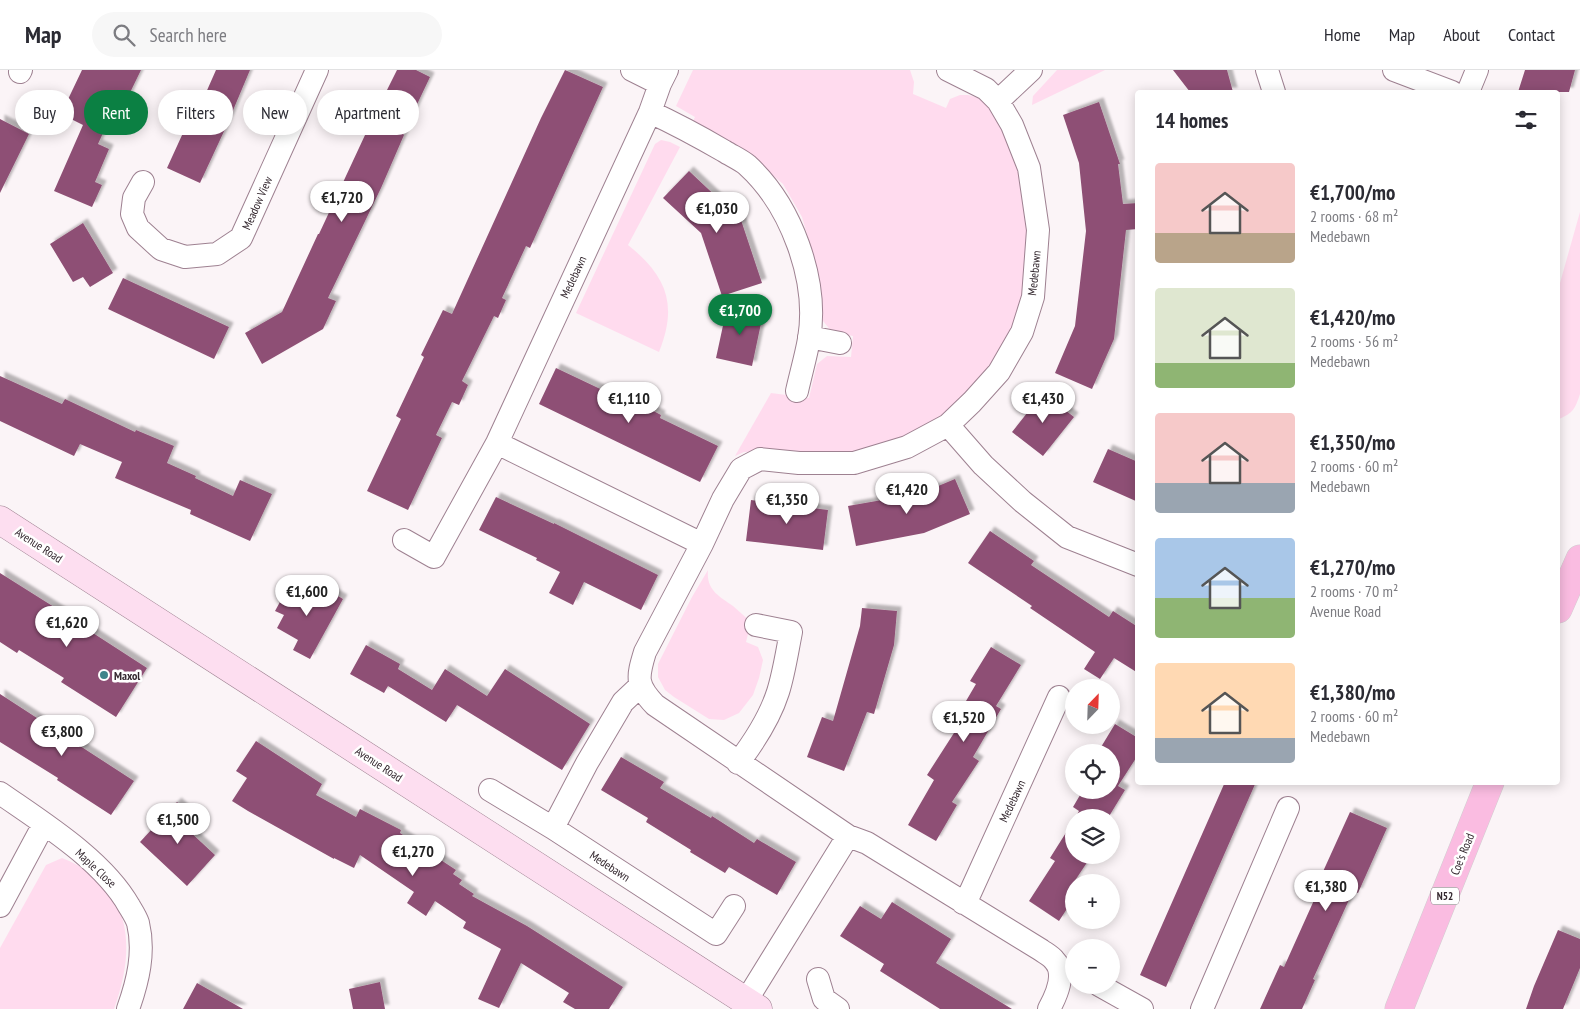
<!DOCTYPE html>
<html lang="en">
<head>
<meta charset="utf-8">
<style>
	:root { --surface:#fff; --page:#f7f7f7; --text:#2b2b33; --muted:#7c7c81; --line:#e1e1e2; --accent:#0b8043 }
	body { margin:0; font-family:"PT Sans Narrow",sans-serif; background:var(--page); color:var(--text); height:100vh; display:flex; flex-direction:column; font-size:19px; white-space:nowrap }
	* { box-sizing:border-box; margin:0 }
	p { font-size:16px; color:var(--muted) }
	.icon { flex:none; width:28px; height:28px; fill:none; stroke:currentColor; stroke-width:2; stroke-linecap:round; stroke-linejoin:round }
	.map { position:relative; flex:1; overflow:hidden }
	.side { position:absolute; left:1135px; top:20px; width:425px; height:695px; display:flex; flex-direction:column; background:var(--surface); border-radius:5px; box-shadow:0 2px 12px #0003 }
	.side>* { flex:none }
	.guide { position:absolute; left:15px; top:20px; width:475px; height:45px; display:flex; gap:10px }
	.needle { width:32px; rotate:23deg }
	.controls { position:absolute; left:1065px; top:609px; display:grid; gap:10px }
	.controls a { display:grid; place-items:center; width:55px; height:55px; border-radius:50%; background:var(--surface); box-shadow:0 2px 12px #0003; font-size:25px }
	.price { position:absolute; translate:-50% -42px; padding:0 11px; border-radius:18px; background:#fff; color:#222; font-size:16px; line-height:32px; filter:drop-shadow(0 1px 2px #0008) }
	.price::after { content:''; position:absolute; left:50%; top:30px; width:15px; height:11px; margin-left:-8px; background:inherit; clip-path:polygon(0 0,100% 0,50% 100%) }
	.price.active { background:var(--accent); color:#fff }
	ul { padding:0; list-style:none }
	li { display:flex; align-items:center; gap:15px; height:125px; padding:0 20px }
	li span { display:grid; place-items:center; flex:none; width:140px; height:100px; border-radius:5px; color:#555 }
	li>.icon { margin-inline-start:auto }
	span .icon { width:60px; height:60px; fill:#fffc; stroke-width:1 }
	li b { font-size:21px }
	h2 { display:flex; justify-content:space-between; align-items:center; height:60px; padding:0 20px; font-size:21px }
	.chip { padding:0 18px; border-radius:22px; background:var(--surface); box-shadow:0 2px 12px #0003; font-size:18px; line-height:45px }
	.chip.active { background:var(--accent); color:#fff }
	header { display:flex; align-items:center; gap:30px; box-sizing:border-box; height:70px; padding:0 25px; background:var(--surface); border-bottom:1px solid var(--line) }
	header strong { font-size:24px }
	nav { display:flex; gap:28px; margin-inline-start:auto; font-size:18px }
	.search { width:350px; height:45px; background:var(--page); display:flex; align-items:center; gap:12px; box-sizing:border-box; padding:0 18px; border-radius:28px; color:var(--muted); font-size:19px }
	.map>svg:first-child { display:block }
</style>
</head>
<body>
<header>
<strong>Map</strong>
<div class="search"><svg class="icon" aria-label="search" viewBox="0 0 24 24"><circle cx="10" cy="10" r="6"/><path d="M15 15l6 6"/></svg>Search here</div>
<nav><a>Home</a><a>Map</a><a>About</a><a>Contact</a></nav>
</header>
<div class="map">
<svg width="1580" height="939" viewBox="0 0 1580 939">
	<defs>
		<filter id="shadow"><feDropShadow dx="4.5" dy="-4.5" stdDeviation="1" flood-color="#0004"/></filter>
	</defs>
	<rect width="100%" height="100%" fill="#fbf4f7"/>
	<!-- green -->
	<path fill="#ffdbee" d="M693 0H910L914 12 913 24 946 38 950 29 960 25H968L979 28 986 34 997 47 1029 127 1028 214 1014 260 986 308 947 345 869 383 813 387 771 381 744 382 735 386 771 323 809 328 817 294 827 286 851 287 853 266 832 262 823 251 820 218 813 185 802 147 783 114 747 83 692 53 695 47 676 36Z
		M1057 0H1105L1032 35 1033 26Z
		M661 70 670 72 680 77 628 175C667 206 678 235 659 282L576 243 655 74Z
		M1580 142V324C1575 339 1573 343 1559 349H1558V220Z
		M708 500C706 520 719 526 733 536 739 541 745 547 751 552L746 572 758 577 763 590 759 608 753 625 739 643 724 650 709 649 674 627 665 620 658 607V594L692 527Z
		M62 788C132 815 137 876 114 939H0V878L46 795Z"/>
	<!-- building -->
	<path fill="#8e5074" filter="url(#shadow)" d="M82 0H141L124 35 117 32 98 74 109 79 95 112 102 115 92 137 54 121 83 55 61 44Z
		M216 0H250L226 57 200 113 167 98 193 41 197 43Z
		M397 0H416L430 7 403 64 404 65 381 118 328 228 336 231 323 259 262 294 245 263 282 242 318 164H319L372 50Z
		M565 0 603 17 530 178 526 176 502 228 506 230 498 248 494 246 462 311 468 315 459 335 452 332 436 365 442 368 408 440 367 421 401 349 396 346 424 287 421 285 443 240 452 244 541 48Z
		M1173 0H1227L1233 22H1190Z
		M1525 0H1575L1569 22H1518Z
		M1099 32 1120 94H1118L1123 134 1138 133V159L1126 160 1114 269 1092 319 1055 303 1075 256 1086 161 1079 93 1063 45Z
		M0 49 29 64 0 123Z
		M689 101 741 150 762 213 722 226 701 163 663 128Z
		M83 153 113 203 90 217 83 207 73 212 50 174Z
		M123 208 229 257 214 289 108 239Z
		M727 237 763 244 752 296 716 288Z
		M556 298 613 325 615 321 661 345 660 348 718 376 700 412 539 334Z
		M0 306 62 334 65 329 135 362 136 360 174 376 167 393 196 406 195 408 233 426 240 410 272 424 250 471 190 444 191 440 115 408 122 392 80 374 74 386 0 351Z
		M1043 323 1074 347 1043 386 1012 362Z
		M1108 379 1138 392V432L1093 412Z
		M955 409 970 444 924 463 856 476 848 436 899 427 900 432Z
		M496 427 554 454V453L658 505 641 540 584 512 573 535 549 523 560 502 536 490 537 488 479 460Z
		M751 430 828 440 823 480 746 471Z
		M990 461 1034 491 1031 495 1109 547 1113 541 1138 557V603L1114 588 1100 609 1084 599 1095 582 1030 538 1032 536 968 493Z
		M0 503 62 542V543L147 598 116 647 61 612 64 608 19 580 17 583 0 572Z
		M301 515 322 527 326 519 343 529 310 589 293 580 298 570 277 558 284 545 275 541 286 521 295 526Z
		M862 538 897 541 894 575 874 644 867 642 844 701 807 687 822 647 833 651 860 556Z
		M366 575 400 594 398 599 432 620 445 599 487 626 505 599 590 654 562 700 457 635 446 652 388 616 384 623 350 604Z
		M991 577 1021 595 996 636 1001 639 973 687 979 691 952 732 957 735 936 771 908 755 934 710 927 705 954 663 949 660 976 614 970 611Z
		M0 624 134 711 111 745 57 710 58 708 0 672Z
		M1115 654 1138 668V685L1118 716 1125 720 1108 748H1075L1079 741 1073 737 1083 720H1111V682H1098Z
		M256 671 322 714 316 725 356 747 360 739 401 760 400 763 456 800 453 804 462 810 459 814 474 824 472 826 527 856 623 917 609 939H575L563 932 569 923 521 893 499 938 478 929 501 879 463 858 466 852 435 831 426 846 407 833 414 822 360 785 354 798 334 788V789L248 741 232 731 247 708 236 701Z
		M621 687 664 712 660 718 711 748 712 746 754 773 757 769 796 792 777 825 729 797 725 803 690 782 691 780 646 752 648 748 601 720Z
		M1225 712H1256L1166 917 1140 905Z
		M177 732 192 746V754L187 759 215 785 187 816 140 772Z
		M1350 742 1387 758 1358 823 1353 821 1313 909 1315 910 1302 939H1260L1280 895 1284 897 1324 808 1321 806Z
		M1074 750V785H1092L1074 812V828L1059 851 1029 831 1055 791 1050 788Z
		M892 832 951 869 936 893 1012 939H940L880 901 884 894 840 866 860 836 881 849Z
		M1558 860 1580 869V898L1563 939H1526L1534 916Z
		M380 912 385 939H353L349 919Z
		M197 913 243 939H183Z"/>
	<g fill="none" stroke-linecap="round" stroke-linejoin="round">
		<!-- minor casing -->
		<g stroke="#9e8191" stroke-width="24">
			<path id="minor" d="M632 0 660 14
				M1267 0 1274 22
				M1394 0 1452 22
				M20 2 21 0
				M1468 22 1477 0
				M998 31 1031 0
				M650 42C676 54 700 67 724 81 732 86 741 90 747 95 791 135 819 210 809 269 806 286 801 303 797 321
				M143 112 134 128 132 144 138 158 161 179 185 187 217 184 241 168 317 0
				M809 267 840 273
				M948 355 983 395 1023 432 1067 467 1138 495
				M497 373 702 474
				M404 470 434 487 497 373 650 42 660 14 667 0
				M640 616 623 632 587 693 553 758 716 864 734 836
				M738 693C754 672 770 647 778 622 784 603 787 582 791 562L756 555
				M490 720 553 758
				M0 723C43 753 103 790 129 836 132 841 136 847 138 853 145 882 138 911 128 939
				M848 766 867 773 1041 880C1045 883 1051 886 1054 890 1067 903 1056 926 1049 939
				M963 833 970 823 1059 627
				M0 836 44 754
				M818 909 824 929 838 939
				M1099 915 1142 939
				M746 931 848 766 655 635C636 615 637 608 645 582L702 474 723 429 741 399 760 389 799 393H854L907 377 948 355 972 332 999 302 1022 262 1033 227 1038 160 1029 98 1012 55 998 31 986 19 948 0
				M1202 939 1288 738"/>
		</g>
		<!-- secondary casing -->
		<g stroke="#9e8191" stroke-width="29">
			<path id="secondary" d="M0 450 758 939"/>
		</g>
		<!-- primary casing -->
		<g stroke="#d2cfd1" stroke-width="29">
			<path id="primary" d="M1558 539 1580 489
				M1399 939 1490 712"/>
		</g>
		<!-- minor -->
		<use href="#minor" stroke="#fff" stroke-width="22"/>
		<!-- secondary -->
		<use href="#secondary" stroke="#fddef0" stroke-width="28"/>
		<!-- primary -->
		<use href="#primary" stroke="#fabce1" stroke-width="28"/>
	</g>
	<!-- markers -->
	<circle fill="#3d858a" stroke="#fff" stroke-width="2" cx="104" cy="605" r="5"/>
	<g text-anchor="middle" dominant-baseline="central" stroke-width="5" stroke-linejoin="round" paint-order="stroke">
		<!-- shield labels -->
		<rect fill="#fff" stroke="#70686d" stroke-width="1" x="1431" y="817.5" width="28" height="17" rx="4"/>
		<g font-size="11" font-weight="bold" fill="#33272e">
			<text x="1445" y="826">N52</text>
		</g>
		<!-- street labels -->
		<g font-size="12" fill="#33272e" stroke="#fff">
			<text transform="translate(257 133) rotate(-66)">Meadow View</text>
			<text transform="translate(1034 203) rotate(-84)">Medebawn</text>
			<text transform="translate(573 207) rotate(-65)">Medebawn</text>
			<text transform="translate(39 475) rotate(33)">Avenue Road</text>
			<text transform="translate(379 694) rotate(33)">Avenue Road</text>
			<text transform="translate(1012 731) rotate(-65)">Medebawn</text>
			<text transform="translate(1462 784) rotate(-68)">Coe's Road</text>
			<text transform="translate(610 796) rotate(33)">Medebawn</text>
			<text transform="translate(96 798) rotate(43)">Maple Close</text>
		</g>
		<!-- poi labels -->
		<g font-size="12" font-weight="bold" fill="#33272e" stroke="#fff" text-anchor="start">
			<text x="114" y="605">Maxol</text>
		</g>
	</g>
</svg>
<div class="controls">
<a><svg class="needle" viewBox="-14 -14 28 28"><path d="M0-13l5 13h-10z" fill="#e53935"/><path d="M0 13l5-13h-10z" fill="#7c7c81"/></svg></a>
<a><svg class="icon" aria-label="locate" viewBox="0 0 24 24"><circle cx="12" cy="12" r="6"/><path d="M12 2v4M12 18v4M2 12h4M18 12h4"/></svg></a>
<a><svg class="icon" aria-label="layers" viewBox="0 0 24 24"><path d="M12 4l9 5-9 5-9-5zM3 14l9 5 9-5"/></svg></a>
<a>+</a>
<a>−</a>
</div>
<b class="price" style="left:342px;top:153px">€1,720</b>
<b class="price" style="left:717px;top:164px">€1,030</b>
<b class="price active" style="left:740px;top:266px">€1,700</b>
<b class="price" style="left:629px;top:354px">€1,110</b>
<b class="price" style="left:1043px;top:354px">€1,430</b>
<b class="price" style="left:907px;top:445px">€1,420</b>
<b class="price" style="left:787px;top:455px">€1,350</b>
<b class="price" style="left:307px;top:547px">€1,600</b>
<b class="price" style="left:67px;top:578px">€1,620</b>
<b class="price" style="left:964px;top:673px">€1,520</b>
<b class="price" style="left:62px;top:687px">€3,800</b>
<b class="price" style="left:178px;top:775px">€1,500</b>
<b class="price" style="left:413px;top:807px">€1,270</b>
<b class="price" style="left:1326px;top:842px">€1,380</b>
<div class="guide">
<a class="chip">Buy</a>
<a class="chip active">Rent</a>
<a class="chip">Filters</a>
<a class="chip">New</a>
<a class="chip">Apartment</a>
</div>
<section class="side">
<h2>14 homes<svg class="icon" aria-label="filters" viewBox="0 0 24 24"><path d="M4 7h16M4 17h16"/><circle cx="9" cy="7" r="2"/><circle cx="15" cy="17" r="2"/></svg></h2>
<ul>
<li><span style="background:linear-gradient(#f6c9c9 70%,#b9a48a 0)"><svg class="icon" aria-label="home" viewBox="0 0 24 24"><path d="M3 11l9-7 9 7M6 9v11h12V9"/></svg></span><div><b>€1,700/mo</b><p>2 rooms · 68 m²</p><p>Medebawn</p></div></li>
<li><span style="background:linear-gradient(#dfe7d0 75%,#8fb573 0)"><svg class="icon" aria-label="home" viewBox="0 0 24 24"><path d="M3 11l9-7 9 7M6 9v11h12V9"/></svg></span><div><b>€1,420/mo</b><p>2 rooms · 56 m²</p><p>Medebawn</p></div></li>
<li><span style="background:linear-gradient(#f6c9c9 70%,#9aa5b1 0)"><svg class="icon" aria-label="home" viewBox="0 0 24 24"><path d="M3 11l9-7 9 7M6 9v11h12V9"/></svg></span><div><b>€1,350/mo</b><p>2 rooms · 60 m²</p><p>Medebawn</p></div></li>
<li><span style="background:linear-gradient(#a9c7e8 60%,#8fb573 0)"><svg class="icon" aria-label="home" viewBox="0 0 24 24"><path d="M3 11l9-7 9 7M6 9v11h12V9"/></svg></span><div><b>€1,270/mo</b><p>2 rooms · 70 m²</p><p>Avenue Road</p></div></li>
<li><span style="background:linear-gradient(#ffd9b3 75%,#9aa5b1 0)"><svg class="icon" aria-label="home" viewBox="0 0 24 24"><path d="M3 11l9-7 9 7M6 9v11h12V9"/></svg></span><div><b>€1,380/mo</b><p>2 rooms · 60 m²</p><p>Medebawn</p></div></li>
</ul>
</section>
</div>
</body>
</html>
